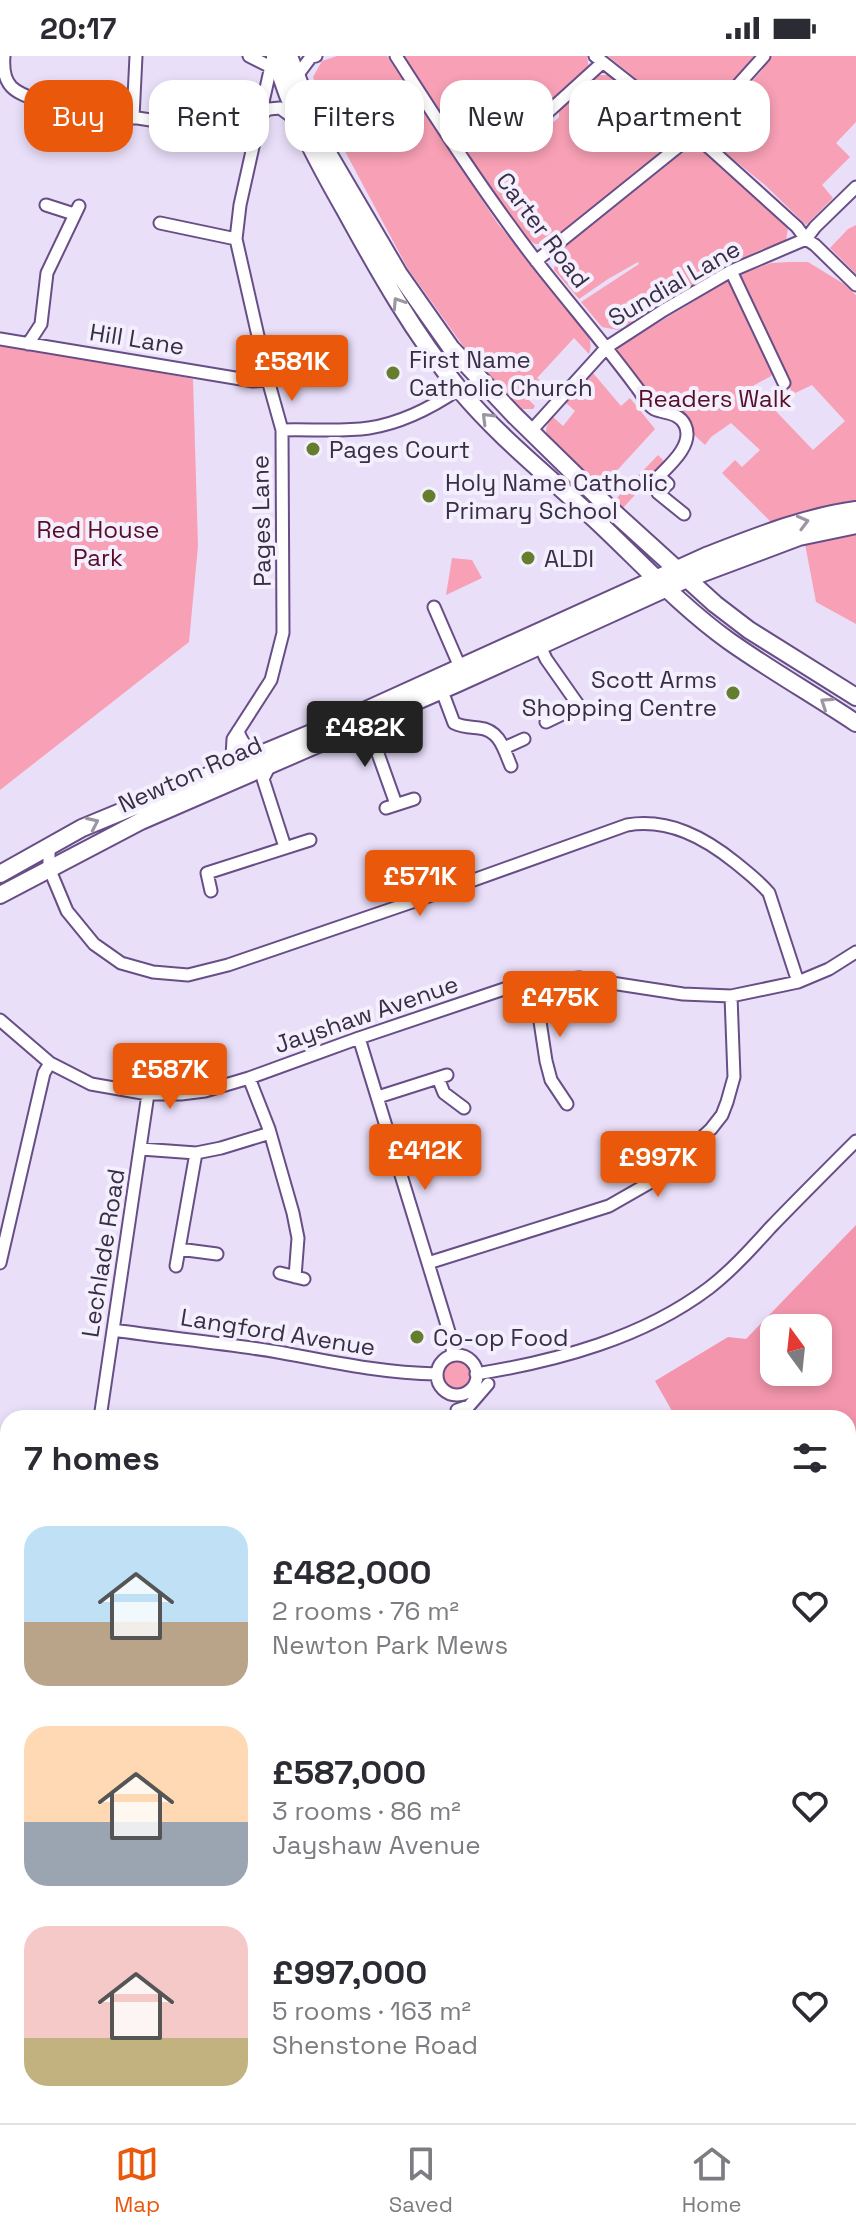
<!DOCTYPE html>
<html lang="en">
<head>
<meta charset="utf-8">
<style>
	:root { --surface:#fff; --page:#f2f2f3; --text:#2b2b33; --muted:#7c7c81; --line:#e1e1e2; --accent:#ea580c }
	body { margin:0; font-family:"Space Grotesk",sans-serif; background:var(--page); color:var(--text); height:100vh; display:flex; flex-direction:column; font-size:30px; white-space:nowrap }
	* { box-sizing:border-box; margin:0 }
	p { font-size:26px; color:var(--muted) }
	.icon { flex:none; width:44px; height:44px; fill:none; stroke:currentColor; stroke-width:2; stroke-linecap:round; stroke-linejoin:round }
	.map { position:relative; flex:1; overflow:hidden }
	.sheet { position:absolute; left:0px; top:1354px; width:856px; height:714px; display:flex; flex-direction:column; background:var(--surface); border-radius:24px 24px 0 0; box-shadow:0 4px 12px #0003 }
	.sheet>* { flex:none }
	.guide { position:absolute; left:24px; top:24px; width:808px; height:72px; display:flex; gap:16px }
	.needle { width:52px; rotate:345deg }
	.fabs { position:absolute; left:760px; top:1258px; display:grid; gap:16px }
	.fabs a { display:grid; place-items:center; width:72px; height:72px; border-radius:16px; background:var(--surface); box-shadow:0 4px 12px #0003; font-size:40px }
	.price { position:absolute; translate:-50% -68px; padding:0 18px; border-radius:8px; background:var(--accent); color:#fff; font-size:26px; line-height:52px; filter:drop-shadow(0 2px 4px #0008) }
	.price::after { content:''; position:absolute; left:50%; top:48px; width:24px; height:18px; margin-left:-12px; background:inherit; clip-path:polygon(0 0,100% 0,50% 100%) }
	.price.selected { background:#222; color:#fff }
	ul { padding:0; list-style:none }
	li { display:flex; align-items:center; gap:24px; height:200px; padding:0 24px }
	li span { display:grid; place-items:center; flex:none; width:224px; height:160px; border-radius:24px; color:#555 }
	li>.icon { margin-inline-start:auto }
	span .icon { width:96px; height:96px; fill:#fffc; stroke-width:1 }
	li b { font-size:34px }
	h2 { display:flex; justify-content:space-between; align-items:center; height:96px; padding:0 24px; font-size:34px }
	.chip { padding:0 28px; border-radius:24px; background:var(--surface); box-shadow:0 4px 12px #0003; font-size:28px; line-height:72px }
	.chip.selected { background:var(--accent); color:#fff }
	.status { display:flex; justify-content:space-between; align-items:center; height:56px; padding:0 40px; background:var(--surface); direction:ltr }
	.status svg { height:22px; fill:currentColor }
	.menu { display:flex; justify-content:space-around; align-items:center; height:112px; border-top:2px solid var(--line); background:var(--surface); font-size:22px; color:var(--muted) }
	.menu a { display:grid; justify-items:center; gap:4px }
	.menu .selected { color:var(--accent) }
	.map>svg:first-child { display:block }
</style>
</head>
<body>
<div class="status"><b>20:17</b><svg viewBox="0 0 49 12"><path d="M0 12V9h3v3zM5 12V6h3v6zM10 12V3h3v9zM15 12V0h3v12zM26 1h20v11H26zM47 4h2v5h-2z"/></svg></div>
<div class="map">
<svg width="856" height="2067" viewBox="0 0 856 2067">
	<rect width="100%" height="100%" fill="#e9dff9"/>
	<!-- green -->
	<path fill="#f8a0b5" d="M337 0H387L498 168 583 271C589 281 593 287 589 298L574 282 537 322 540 325 526 341 535 350 533 353H521L492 324 466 294 408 213 332 71 313 21 322 5Z
		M403 0H587L589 12 552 45H544L539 48 536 59C543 68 552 70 559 61V52L595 19H609L644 51 675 74 673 89 637 114 606 141 552 184 544 188H535L529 184 509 159Z
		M608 0H754L695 72H691L655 38Z
		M771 0H856V66L836 87 850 101 822 129 833 142 806 169 765 129 712 86 711 73 762 14Z
		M683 96H704C731 123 761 145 788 171L786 185 762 193 720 213 618 274 602 271 581 246 639 208 638 206 608 223 579 243 554 214 556 198Z
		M856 169V218L830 192 848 173Z
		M789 206H808L844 228 856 239V446L806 455 771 466 722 417 735 404 742 411 760 394 731 367 711 381 705 389 691 376 679 356 659 348 630 312 621 306 616 292 728 225 731 226 774 315 771 320 749 332 753 336 761 332 769 348 813 394 845 365 812 329 793 338 735 220 771 207Z
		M0 287 193 323 198 490 189 586 0 734Z
		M593 317 621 350 630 342 655 373 601 432 558 388 556 390C545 379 542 374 553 361L563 370 575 355 566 347Z
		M658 399 665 406 623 452 615 444Z
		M856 478V568L816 546 805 488Z
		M452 502 472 504 482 522 446 539Z
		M441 1320a15 15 0 1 1 30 0a15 15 0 1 1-30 0Z"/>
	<!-- forest -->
	<path fill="#f395ac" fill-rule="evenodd" d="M856 1169V1462L848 1454V1362H676L655 1325 728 1281 746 1283ZM818 1272V1316H774V1272Z"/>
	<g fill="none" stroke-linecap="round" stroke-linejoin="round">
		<!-- minor casing -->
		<g stroke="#684e86" stroke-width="15">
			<path id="minor" d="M4 0C1 35 19 37 47 48L254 80
				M249 0 271 11
				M396 0C441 70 486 140 537 206 569 247 604 287 635 329 641 336 647 349 654 353 665 358 679 356 685 369 694 388 671 408 659 420L668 428 658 437 684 458
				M595 0 694 78 797 171 806 183 815 171 856 131
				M296 21 311 1 316 0
				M548 56 602 7
				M261 58 269 53 280 52 295 63
				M133 62 136 0
				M46 149 74 158
				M160 167 236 183
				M536 205 694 78 764 0
				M731 215 784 327
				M0 283 253 325 268 324
				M28 288 41 268 47 217 79 150
				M282 374C310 373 341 376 369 372 402 367 431 352 459 333
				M531 375 607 291 664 254 731 215 806 183 815 189 856 229
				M434 551 460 611
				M540 590 546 603 579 650 546 666
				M442 635 454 667C462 671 470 671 479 672 500 674 504 694 511 710
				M367 667 396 748
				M238 675C242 687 247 692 259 697
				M504 692 524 683
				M229 709 232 701 233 683 271 624 283 577 282 374 268 324 236 183 240 149 273 1
				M270 709 263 723 285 791
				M386 752 414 743
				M55 787 49 795V812L67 855 94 888 121 907 153 916 188 919 228 909 415 845 627 769C669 762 705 782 736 807 748 817 759 825 769 837L798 926
				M211 835 207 817 310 784
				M534 926 546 1005 551 1024 567 1048
				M0 964 50 1007 91 1028 148 1038H181L205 1035 249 1022 359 982 516 929 579 922 683 938 731 940 798 926 829 913 856 896
				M359 982 450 1279 453 1299
				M249 1022 269 1073 293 1157 298 1182 295 1221
				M438 1022 444 1037 464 1052
				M378 1041 447 1019
				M141 1093 196 1097 176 1210
				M196 1097 221 1092 270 1077
				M179 1193 217 1198
				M0 1207 44 1017 50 1007
				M428 1207 609 1150 658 1122 711 1073 722 1059 727 1046 734 1021 731 940
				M280 1217 304 1223
				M113 1274C168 1282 224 1287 278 1296 332 1306 382 1317 437 1318
				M437 1319a20 20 0 1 1 40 0a20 20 0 1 1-40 0Z
				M476 1318C557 1305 643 1282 709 1232 731 1215 751 1193 770 1172 798 1143 827 1114 856 1085
				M457 1354 469 1350 488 1328
				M100 1362 148 1038
				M0 1436 8 1449
				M0 1465 8 1472
				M0 1628 8 1631
				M848 1634 856 1635
				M848 1663 856 1646
				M0 1776 8 1785
				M0 1866 8 1858
				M0 2017 8 2019
				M848 2036 856 2058
				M547 2060 548 2067
				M686 2060 687 2067
				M771 2060 773 2067
				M9 2067 13 2060
				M230 2067 231 2060
				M382 2067 387 2060
				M619 2067 661 2060"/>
		</g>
		<!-- major casing -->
		<g stroke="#684e86" stroke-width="18">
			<path id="major" d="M0 2000 8 2001
				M329 2060 344 2067"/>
		</g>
		<!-- highway casing -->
		<g stroke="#684e86" stroke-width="20">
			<path id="highway" d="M275 0C290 55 317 105 345 154 379 216 414 278 459 333 501 384 555 425 603 471 644 510 683 552 729 585 770 614 814 639 856 667
				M289 0 322 87 399 218 451 292 514 359 607 450 715 548 749 574 856 641
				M0 818 82 772 355 659 706 500C755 481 804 461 856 454
				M0 839 141 765 456 628 687 523 799 481 856 469"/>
		</g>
		<!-- minor -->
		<use href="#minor" stroke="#fff" stroke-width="11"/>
		<!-- major -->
		<use href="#major" stroke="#fff" stroke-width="14"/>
		<!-- highway -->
		<use href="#highway" stroke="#fff" stroke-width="16"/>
	</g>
	<!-- one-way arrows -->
	<defs><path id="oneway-chevron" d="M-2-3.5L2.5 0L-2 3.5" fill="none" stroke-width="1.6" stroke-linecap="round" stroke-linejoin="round" transform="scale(2)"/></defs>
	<g stroke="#9c96a3">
		<use href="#oneway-chevron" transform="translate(398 247) rotate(-123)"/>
		<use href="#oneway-chevron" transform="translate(487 362) rotate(-135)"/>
		<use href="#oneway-chevron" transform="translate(803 466) rotate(-15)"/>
		<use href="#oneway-chevron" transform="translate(826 647) rotate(-146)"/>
		<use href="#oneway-chevron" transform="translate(93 767) rotate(-25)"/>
	</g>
	<!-- markers -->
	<g fill="#647d2f" stroke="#f4effc" stroke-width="3">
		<circle cx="393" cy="317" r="8"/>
		<circle cx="313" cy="393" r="8"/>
		<circle cx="429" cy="440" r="8"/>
		<circle cx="528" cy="502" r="8"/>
		<circle cx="733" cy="637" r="8"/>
		<circle cx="417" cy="1281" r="8"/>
	</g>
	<g text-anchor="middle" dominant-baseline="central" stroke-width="8" stroke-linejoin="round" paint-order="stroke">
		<!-- street labels -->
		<g font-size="24" fill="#392e47" stroke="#f4effc">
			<text transform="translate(543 174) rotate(53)">Carter Road</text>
			<text transform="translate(674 227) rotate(-30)">Sundial Lane</text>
			<text transform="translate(137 283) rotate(9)">Hill Lane</text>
			<text transform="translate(261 465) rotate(-91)">Pages Lane</text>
			<text transform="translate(190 718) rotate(-24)">Newton Road</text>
			<text transform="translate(366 958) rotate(-19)">Jayshaw Avenue</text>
			<text transform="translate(103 1197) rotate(-81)">Lechlade Road</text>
			<text transform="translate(278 1276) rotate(9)">Langford Avenue</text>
		</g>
		<!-- poi labels -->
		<g font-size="24" fill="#392e47" stroke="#f4effc" text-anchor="start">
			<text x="409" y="303">First Name<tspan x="409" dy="28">Catholic Church</tspan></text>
			<text x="329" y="393">Pages Court</text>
			<text x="445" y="426">Holy Name Catholic<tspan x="445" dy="28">Primary School</tspan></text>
			<text x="544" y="502">ALDI</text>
			<text x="717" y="623" text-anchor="end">Scott Arms<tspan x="717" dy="28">Shopping Centre</tspan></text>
			<text x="433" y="1281">Co-op Food</text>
		</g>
		<!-- park labels -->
		<g font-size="24" fill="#570f29" stroke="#f4effc">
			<text x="715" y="342">Readers Walk</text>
			<text x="98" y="473">Red House<tspan x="98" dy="28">Park</tspan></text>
		</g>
	</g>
</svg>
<div class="fabs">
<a><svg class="needle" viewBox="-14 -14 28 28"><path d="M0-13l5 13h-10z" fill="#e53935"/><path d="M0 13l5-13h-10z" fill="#7c7c81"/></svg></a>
</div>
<b class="price" style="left:292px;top:347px">£581K</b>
<b class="price selected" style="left:365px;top:713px">£482K</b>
<b class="price" style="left:420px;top:862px">£571K</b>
<b class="price" style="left:560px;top:983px">£475K</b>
<b class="price" style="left:170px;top:1055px">£587K</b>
<b class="price" style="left:425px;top:1136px">£412K</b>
<b class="price" style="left:658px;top:1143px">£997K</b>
<div class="guide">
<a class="chip selected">Buy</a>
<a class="chip">Rent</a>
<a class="chip">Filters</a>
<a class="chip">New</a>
<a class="chip">Apartment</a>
</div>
<section class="sheet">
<h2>7 homes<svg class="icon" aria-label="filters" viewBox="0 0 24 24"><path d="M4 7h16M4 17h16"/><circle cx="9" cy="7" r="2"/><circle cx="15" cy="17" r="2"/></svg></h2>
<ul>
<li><span style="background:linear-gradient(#bfe0f5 60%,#b9a48a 0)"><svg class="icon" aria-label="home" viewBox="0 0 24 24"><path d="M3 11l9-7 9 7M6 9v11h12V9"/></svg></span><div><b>£482,000</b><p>2 rooms · 76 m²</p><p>Newton Park Mews</p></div><svg class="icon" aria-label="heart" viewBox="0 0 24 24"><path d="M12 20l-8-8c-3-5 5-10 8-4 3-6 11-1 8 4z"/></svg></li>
<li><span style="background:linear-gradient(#ffd9b3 60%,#9aa5b1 0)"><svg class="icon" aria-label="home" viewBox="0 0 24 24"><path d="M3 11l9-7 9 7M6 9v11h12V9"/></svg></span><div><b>£587,000</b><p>3 rooms · 86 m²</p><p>Jayshaw Avenue</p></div><svg class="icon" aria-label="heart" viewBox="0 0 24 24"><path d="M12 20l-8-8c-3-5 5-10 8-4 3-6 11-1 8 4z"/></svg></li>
<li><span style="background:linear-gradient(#f6c9c9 70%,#c2b280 0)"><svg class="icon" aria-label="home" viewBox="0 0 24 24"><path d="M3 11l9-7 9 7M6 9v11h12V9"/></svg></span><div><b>£997,000</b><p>5 rooms · 163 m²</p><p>Shenstone Road</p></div><svg class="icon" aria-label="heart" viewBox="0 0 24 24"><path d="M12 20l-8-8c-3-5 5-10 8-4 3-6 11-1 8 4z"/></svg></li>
</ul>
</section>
</div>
<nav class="menu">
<a class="selected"><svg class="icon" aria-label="map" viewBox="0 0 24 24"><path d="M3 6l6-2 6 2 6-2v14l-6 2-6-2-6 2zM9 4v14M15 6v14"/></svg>Map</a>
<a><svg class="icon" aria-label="saved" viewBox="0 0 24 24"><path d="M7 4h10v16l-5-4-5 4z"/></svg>Saved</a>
<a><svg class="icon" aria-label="home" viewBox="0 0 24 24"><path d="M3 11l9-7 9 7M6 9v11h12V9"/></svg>Home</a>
</nav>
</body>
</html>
